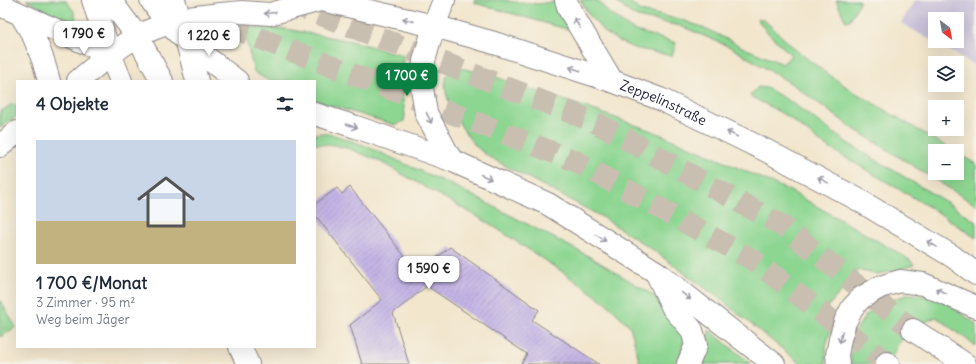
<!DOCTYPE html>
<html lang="de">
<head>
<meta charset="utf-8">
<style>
	:root { --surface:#fff; --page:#f2f2f3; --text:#1f2937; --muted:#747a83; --line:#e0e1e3; --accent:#0b8043 }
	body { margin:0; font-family:Delius,sans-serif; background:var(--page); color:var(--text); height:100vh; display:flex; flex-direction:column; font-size:15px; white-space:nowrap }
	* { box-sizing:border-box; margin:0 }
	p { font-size:13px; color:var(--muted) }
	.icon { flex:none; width:22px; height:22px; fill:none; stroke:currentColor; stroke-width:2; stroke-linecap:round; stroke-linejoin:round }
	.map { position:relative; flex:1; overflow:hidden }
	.drawer { position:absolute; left:16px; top:80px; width:300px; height:268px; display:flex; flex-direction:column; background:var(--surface); border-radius:0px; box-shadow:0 4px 16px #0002 }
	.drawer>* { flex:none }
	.needle { width:26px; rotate:148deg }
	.buttons { position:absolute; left:928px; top:12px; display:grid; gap:8px }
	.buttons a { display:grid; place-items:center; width:36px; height:36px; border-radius:0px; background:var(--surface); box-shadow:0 4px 16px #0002; font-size:20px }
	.price { position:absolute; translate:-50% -34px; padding:0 9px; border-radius:8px; background:#fff; color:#222; font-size:13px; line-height:26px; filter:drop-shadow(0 1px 2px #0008) }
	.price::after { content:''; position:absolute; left:50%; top:24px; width:12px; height:9px; margin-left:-6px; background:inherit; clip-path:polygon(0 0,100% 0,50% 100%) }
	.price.on { background:var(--accent); color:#fff }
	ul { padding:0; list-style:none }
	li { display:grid; align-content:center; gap:8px; height:212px; padding:0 20px }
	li+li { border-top:1px solid var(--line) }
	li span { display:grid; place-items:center; height:124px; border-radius:0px; color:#555 }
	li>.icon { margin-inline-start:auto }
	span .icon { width:72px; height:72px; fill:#fffc; stroke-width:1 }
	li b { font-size:17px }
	h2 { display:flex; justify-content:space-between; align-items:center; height:48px; padding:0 20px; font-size:17px }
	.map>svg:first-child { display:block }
</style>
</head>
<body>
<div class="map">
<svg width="976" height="364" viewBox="0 0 976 364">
	<defs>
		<pattern id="park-crowns" width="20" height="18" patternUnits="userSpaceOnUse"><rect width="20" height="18" fill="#8dd692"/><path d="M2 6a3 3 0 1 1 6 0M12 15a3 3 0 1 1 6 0" fill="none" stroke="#79b77f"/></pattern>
		<pattern id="building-hatch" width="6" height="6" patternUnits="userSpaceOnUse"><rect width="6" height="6" fill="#c3b4e5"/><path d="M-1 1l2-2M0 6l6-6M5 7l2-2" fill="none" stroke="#a79ac5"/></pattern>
	</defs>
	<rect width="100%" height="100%" fill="#f7f3e8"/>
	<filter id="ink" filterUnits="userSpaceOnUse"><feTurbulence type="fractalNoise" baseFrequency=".025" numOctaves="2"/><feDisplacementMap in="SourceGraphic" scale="8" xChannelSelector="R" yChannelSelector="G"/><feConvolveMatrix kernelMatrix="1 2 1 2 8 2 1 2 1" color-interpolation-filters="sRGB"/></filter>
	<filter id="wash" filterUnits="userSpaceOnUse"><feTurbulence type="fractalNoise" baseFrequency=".012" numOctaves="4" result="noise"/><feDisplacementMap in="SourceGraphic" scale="16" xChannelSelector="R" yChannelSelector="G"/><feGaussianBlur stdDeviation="0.9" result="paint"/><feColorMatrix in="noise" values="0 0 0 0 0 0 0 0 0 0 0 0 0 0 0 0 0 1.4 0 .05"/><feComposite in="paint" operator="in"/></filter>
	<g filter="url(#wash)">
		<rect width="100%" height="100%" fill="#f2e6cd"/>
		<!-- industrial -->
		<path fill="#c7c0d9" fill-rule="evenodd" d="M915 0H976V66L901 23ZM935 19H957V41H935Z"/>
		<!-- grass -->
		<path fill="#8dd692" stroke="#587c66" d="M26 0H65L73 10 76 17 73 22 69 23Z
			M474 0H504L514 2 538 4 556 1 569 28 566 29 475 3Z
			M580 0H597L610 14 633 30 676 43 672 56 634 48 618 41 603 31 590 16Z
			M615 0H627L641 11 682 20 707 29 744 48 783 64 791 55 767 32 757 19 764 20 796 50 821 69 851 90 954 151H935V173H957V153L976 164V205L854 129 792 84 730 47 681 26 637 17 629 12 617 3Z
			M836 0H859V3L850 20 847 21 845 20Z
			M243 27 286 29 351 41 403 55 401 87 405 115 404 121 395 125 323 103 315 100V81H269L254 72Z
			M460 68 487 74 593 110 652 131 711 156 790 191 904 256 911 261 914 265 877 275 859 270 824 311 831 327 826 347V364H801L721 300 653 250 602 217 491 158C485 154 479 150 474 144 463 131 438 93 447 75 449 70 455 69 460 68Z
			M758 87 767 88 791 102 846 142 948 203 976 222V238L931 208 824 145 787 116 750 96Z
			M12 104 17 105V116L0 128V112Z
			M320 133 334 135 366 146 460 189 594 259 653 295 681 326 684 340 680 356 673 364H640L630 326 605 302 561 271 487 222 379 161 350 149 334 145 315 144V134Z
			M910 294 940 298 976 324V346L936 317C922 323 909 332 899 343 895 349 892 358 889 364H851V353L856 330 866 315 888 301Z
			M709 330 751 364H701L708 348Z"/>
		<!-- park -->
		<path fill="url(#park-crowns)" stroke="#587c66" d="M0 300 16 327 0 337Z"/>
		<g id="blocks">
			<!-- building -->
			<path fill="url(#building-hatch)" d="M350 187 418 273 450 247 539 310 532 320 599 364H521L527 354 427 286 393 313 409 364H362L350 325 382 300 315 215V204L337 188 342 194Z"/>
		</g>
	</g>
	<g filter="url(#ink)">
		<use href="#blocks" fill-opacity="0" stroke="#8a8484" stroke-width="1"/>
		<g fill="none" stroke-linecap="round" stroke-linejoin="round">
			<!-- highway-tunnel -->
			<path stroke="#c8bfb0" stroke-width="22" stroke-dasharray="22 11" stroke-linecap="butt" d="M288 2 595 122 781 225 913 330
				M197 14 575 161 753 260 887 363"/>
			<!-- street casing -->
			<g stroke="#8a8484" stroke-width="24">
				<path id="street" d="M656 272 673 308 692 330 696 345 688 364"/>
			</g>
			<!-- secondary casing -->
			<g stroke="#8a8484" stroke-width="24">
				<path id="secondary" d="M93 0 110 54 121 81
					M174 0 187 42 197 81
					M444 0 434 26 424 61 422 88 426 113 451 160
					M566 0 569 9 612 81
					M78 81 110 54 137 36 153 29 180 19 220 14 242 12 270 14 321 0
					M0 146 17 132
					M240 347 248 364"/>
			</g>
			<!-- primary casing -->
			<g stroke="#8a8484" stroke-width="24">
				<g id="primary">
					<path d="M151 0C173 35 205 56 237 81"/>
					<path id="s1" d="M322 0 434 26 491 42 612 81 660 99 767 151 857 199 952 256 976 274"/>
					<path d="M315 114 356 127 451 160 548 204 656 272 774 364"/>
				</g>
			</g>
			<!-- highway casing -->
			<g stroke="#8a8484" stroke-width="24">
				<path id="highway" d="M110 0 137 36 162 81
					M0 5 110 54
					M21 15 34 37 43 60 49 81
					M913 330 965 364
					M887 363 888 364
					M838 364 837 355 840 339 845 322 852 308 861 298 880 287 900 281 923 284 976 307"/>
			</g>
			<!-- street -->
			<use href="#street" stroke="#fff" stroke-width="22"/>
			<!-- secondary -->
			<use href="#secondary" stroke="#fff" stroke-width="22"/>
			<!-- primary -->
			<use href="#primary" stroke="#fff" stroke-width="22"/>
			<!-- highway -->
			<use href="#highway" stroke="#fff" stroke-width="22"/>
		</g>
		<!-- one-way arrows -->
		<defs><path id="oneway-shaft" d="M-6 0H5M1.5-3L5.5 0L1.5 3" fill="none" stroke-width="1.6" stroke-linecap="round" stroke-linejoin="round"/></defs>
		<g stroke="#9c9ca7">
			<use href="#oneway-shaft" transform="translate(270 13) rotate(175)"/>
			<use href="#oneway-shaft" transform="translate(408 20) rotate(-167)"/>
			<use href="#oneway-shaft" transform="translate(577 23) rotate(-121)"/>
			<use href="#oneway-shaft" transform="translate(575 69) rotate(-162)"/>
			<use href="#oneway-shaft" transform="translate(429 118) rotate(64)"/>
			<use href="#oneway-shaft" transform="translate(352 126) rotate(17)"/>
			<use href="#oneway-shaft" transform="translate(732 134) rotate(-153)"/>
			<use href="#oneway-shaft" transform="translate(486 177) rotate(24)"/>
			<use href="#oneway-shaft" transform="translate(823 180) rotate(-151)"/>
			<use href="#oneway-shaft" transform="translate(601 238) rotate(32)"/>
			<use href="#oneway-shaft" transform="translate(932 244) rotate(-149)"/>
			<use href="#oneway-shaft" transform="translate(941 291) rotate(-156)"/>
			<use href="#oneway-shaft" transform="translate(686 296) rotate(38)"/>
			<use href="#oneway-shaft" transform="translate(841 337) rotate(103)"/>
		</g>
	</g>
	<g text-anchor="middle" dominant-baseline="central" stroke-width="3" stroke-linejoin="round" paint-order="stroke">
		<!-- street labels -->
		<g font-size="14" fill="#22223b" stroke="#f7f3e8">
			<text stroke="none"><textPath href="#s1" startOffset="357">Zeppelinstraße</textPath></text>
		</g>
	</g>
</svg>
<div class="buttons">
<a><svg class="needle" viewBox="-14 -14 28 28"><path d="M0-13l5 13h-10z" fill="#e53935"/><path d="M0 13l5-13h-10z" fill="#747a83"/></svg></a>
<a><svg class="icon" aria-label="layers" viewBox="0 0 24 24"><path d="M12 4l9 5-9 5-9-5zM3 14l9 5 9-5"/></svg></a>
<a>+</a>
<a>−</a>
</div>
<b class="price" style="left:84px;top:55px">1 790 €</b>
<b class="price" style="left:209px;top:57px">1 220 €</b>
<b class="price on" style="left:407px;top:97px">1 700 €</b>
<b class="price" style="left:429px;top:290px">1 590 €</b>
<section class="drawer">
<h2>4 Objekte<svg class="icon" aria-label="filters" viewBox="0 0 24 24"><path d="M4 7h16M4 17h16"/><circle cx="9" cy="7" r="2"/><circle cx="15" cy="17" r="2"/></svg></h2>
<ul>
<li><span style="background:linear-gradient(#c9d6e8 65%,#c2b280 0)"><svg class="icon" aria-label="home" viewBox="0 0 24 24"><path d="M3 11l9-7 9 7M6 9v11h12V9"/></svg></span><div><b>1 700 €/Monat</b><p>3 Zimmer · 95 m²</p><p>Weg beim Jäger</p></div></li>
</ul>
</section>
</div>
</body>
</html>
